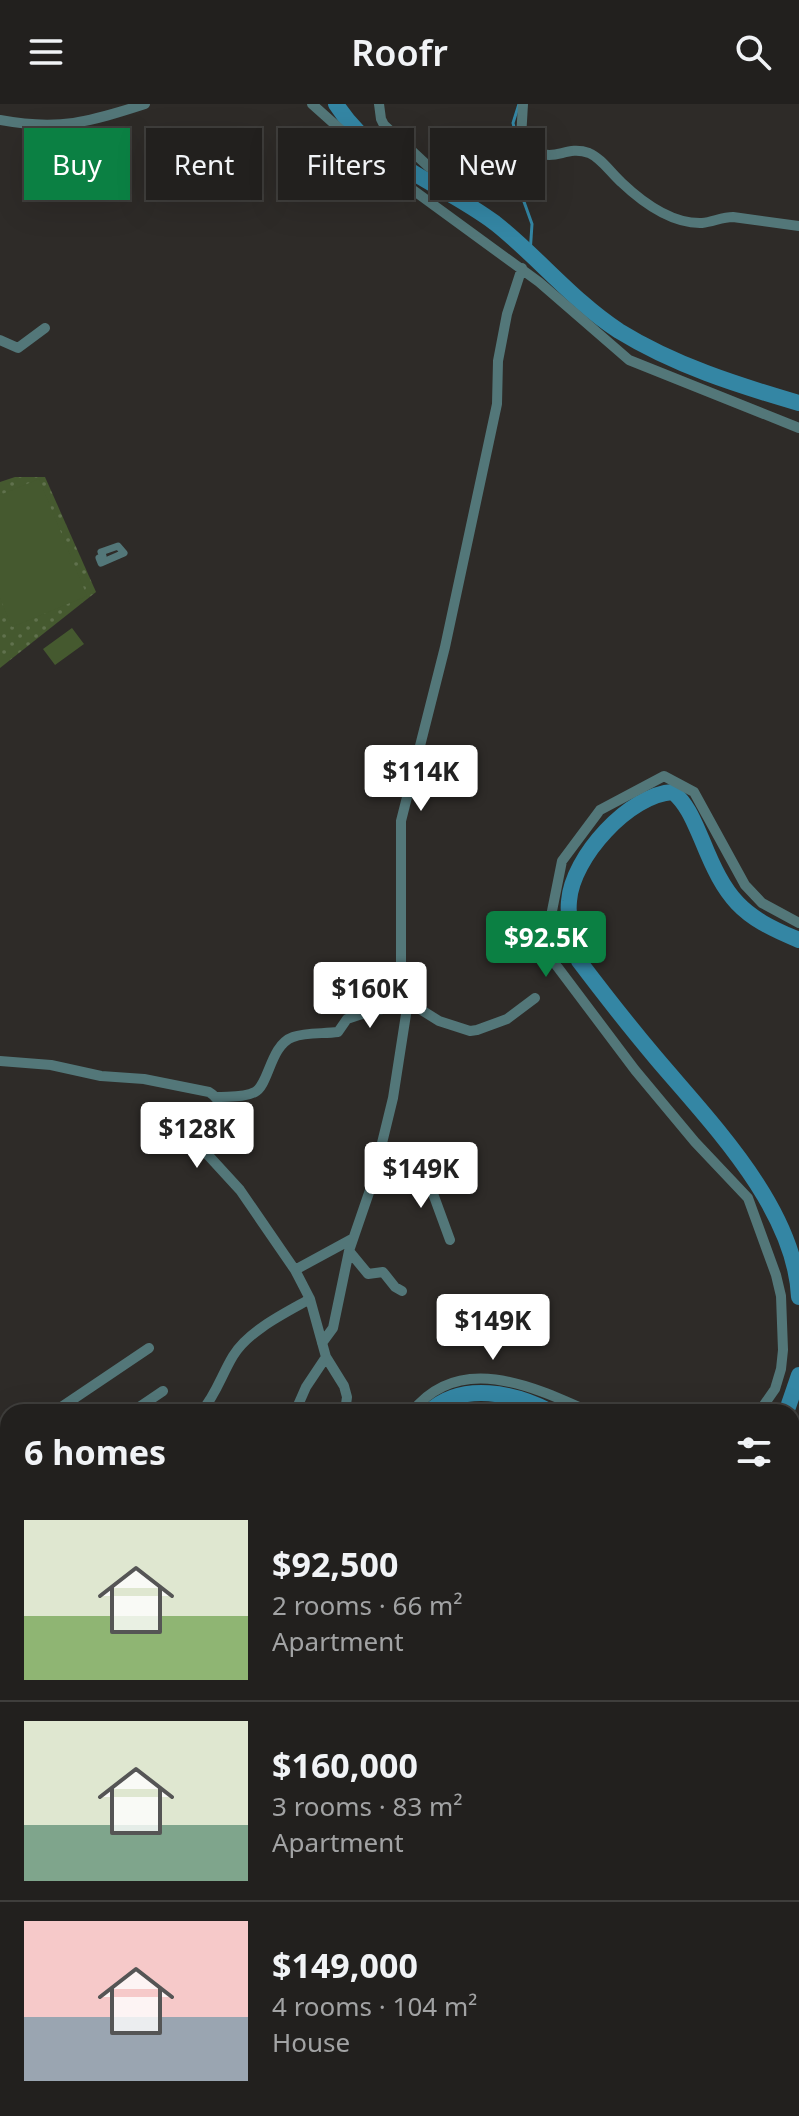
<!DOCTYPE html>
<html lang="en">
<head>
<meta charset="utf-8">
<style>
	:root { --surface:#22201e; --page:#2e2d2b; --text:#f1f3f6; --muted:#a2a3a4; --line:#3f3e3c; --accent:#0b8043 }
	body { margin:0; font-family:"Noto Sans",sans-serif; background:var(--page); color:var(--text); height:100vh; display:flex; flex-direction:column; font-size:30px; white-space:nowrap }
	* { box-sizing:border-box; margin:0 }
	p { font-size:26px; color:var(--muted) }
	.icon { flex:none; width:44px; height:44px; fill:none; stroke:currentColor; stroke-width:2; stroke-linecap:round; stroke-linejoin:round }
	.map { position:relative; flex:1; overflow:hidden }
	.side { position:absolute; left:0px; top:1300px; width:800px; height:712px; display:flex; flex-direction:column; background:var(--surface); border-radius:24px 24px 0 0; box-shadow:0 8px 32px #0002,0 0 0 2px var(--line) }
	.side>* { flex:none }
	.hud { position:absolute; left:24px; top:24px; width:752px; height:72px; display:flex; gap:16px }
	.price { position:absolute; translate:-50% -68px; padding:0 18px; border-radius:8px; background:#fff; color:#222; font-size:26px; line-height:52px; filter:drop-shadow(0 2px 4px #0008) }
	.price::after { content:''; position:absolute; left:50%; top:48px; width:24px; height:18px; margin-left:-12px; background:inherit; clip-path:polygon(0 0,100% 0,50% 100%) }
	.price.active { background:var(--accent); color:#fff }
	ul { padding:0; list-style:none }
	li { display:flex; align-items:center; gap:24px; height:200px; padding:0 24px }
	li+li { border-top:2px solid var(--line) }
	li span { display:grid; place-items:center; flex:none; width:224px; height:160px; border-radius:0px; color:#555 }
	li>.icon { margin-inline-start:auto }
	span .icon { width:96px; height:96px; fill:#fffc; stroke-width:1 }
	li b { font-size:34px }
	h2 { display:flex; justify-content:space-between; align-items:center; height:96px; padding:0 24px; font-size:34px }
	.tag { padding:0 28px; border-radius:0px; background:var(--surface); box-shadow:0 8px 32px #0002,0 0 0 2px var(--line); font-size:28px; line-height:72px }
	.tag.active { background:var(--accent); color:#fff }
	header { display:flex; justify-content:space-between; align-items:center; height:104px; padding:0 24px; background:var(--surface); font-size:36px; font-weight:600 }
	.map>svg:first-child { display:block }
</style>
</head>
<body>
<header><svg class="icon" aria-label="menu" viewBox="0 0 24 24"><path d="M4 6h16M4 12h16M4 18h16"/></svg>Roofr<svg class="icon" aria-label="search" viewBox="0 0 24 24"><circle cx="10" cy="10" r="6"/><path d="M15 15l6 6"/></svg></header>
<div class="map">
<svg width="799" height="2012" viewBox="0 0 799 2012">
	<defs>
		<pattern id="grass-dots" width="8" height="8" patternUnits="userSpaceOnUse" patternTransform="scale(2)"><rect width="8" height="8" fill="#45592f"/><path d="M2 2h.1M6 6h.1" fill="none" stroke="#60714d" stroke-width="1.8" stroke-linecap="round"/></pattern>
	</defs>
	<rect width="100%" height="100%" fill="#2e2b28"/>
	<!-- grass -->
	<path fill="url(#grass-dots)" d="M15 373H45L96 488 0 564V378Z"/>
	<!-- pitch -->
	<path fill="#45592f" d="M39 375 87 492 12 523 0 494V391Z
		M72 524 84 540 55 561 43 545Z"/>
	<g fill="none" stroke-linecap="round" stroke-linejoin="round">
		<!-- stream -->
		<path stroke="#3486a4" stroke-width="3" d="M516 31 513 19 519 0
			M518 38 526 56 527 80 523 95 532 120 530 150"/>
		<!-- river -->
		<path stroke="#3486a4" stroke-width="16" d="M336 0C373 59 442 79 495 119 538 153 573 197 619 227 674 261 737 281 799 299
			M799 836C740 812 726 795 702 736 694 718 688 701 673 688 630 690 572 753 569 797 567 818 574 837 579 857 604 890 629 922 656 954 711 1019 795 1104 799 1193
			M429 1308C462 1277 515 1289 551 1308
			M784 1308 788 1303 799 1271
			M521 2012 525 2004"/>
		<!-- pedestrian -->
		<path stroke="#537779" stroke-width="7" d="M118 442 124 449 101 459 99 454 103 452 101 448Z"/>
		<!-- minor -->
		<path stroke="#537779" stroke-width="10" d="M312 0 387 67 539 178 629 256 799 324
			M379 0 381 15 384 21 429 63 446 72C466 67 475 45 494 37 502 34 513 34 521 34
			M523 0 521 34C552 68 560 39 589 49 601 54 611 69 621 78 642 98 672 120 702 119 713 118 722 113 733 113L799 122
			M0 16C59 27 89 18 145 0
			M0 236 18 244 45 224
			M0 957 51 961 101 972 144 975 209 988C235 1004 209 1028 207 1050L240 1086 295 1166 310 1195 326 1253 344 1282 347 1293 345 1308
			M217 993C229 992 244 994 255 988 269 981 270 941 293 933 306 928 324 930 338 928L347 915 371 907 406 901 415 902 439 917 470 927 477 926 507 915 535 894
			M424 1065 450 1136
			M372 1080 399 1083 429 1063 460 1064
			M349 1147 368 1170 383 1168 395 1183 402 1187
			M295 1166 352 1135
			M322 1239 333 1224 349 1147 372 1080 393 994 407 904 401 871V717L445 543 497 300 498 257 507 210 522 164
			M54 1308 149 1244
			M132 1308 163 1287
			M201 1308C216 1291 221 1272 233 1252 248 1227 285 1209 310 1195
			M295 1308 306 1283 326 1253
			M412 1308C459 1248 532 1282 590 1308
			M759 1308 775 1285 781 1265 783 1246 781 1192 776 1171 748 1094 695 1038 635 966 556 861 552 807 562 757 600 706 664 672 694 688 745 781 762 799 799 819
			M0 1342 8 1362
			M0 1469 8 1457
			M792 1574 799 1576
			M0 1737 8 1734
			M0 1761 8 1785
			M792 1819 799 1818
			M0 1896 8 1891
			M104 2004 117 2012
			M273 2011 274 2012
			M82 2012 95 2004
			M541 2012 546 2004"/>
	</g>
</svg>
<b class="price" style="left:421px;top:709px">$114K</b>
<b class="price active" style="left:546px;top:875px">$92.5K</b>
<b class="price" style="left:370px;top:926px">$160K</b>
<b class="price" style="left:197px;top:1066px">$128K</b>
<b class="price" style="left:421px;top:1106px">$149K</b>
<b class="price" style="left:493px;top:1258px">$149K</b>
<div class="hud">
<a class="tag active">Buy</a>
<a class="tag">Rent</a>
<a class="tag">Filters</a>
<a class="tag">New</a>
</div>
<section class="side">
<h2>6 homes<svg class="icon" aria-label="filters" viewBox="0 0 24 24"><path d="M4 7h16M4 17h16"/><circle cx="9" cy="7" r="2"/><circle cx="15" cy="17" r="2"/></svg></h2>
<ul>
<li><span style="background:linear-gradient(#dfe7d0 60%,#8fb573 0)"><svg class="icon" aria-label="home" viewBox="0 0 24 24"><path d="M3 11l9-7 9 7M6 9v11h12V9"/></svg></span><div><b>$92,500</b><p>2 rooms · 66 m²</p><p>Apartment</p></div></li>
<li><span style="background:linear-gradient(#dfe7d0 65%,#7fa58c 0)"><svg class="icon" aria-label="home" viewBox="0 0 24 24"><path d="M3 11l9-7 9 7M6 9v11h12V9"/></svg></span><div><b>$160,000</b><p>3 rooms · 83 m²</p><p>Apartment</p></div></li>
<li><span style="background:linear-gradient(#f6c9c9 60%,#9aa5b1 0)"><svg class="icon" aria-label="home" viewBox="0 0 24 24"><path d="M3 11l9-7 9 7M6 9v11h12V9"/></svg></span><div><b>$149,000</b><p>4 rooms · 104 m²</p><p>House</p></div></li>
</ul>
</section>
</div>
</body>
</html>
